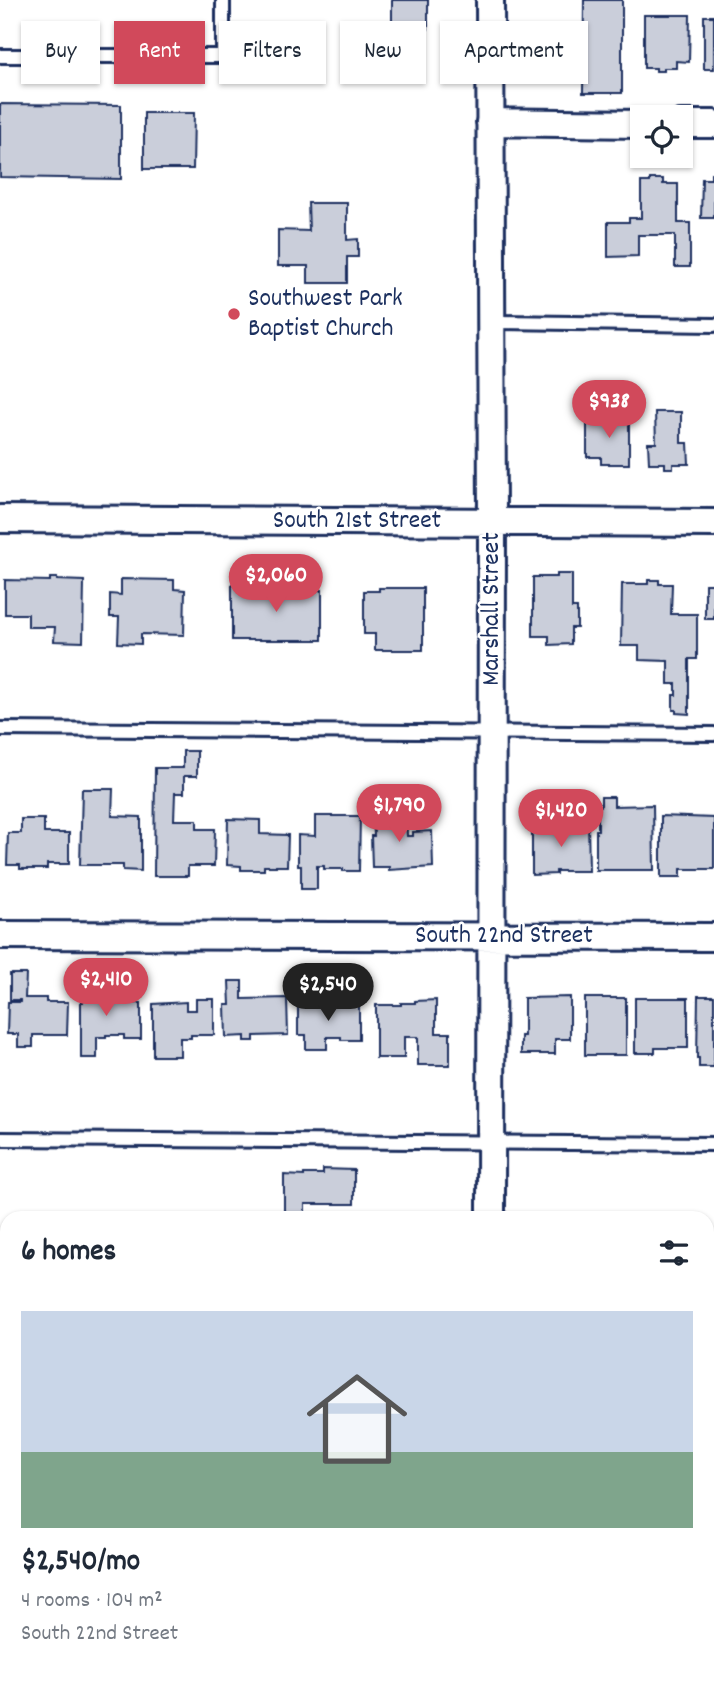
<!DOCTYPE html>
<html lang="en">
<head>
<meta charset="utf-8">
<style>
	:root { --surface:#fff; --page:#f2f2f3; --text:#1f2937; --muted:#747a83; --line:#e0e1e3; --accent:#d1495b }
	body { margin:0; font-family:Dekko,sans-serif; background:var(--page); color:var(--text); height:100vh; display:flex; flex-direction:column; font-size:26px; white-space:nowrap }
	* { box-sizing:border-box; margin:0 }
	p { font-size:23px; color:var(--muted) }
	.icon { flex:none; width:38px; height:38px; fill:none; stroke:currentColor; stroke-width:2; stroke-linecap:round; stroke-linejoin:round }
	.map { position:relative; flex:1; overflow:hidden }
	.panel { position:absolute; left:0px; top:1211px; width:714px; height:471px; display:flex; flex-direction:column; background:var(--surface); border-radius:21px 21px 0 0; box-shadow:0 2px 5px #0004 }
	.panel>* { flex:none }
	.banner { position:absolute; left:21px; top:21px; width:672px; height:63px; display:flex; gap:14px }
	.tools { position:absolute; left:630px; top:105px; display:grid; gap:14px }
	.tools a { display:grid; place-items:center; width:63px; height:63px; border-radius:0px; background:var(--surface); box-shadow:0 2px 5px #0004; font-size:35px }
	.price { position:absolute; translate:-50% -60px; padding:0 16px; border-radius:24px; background:var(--accent); color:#fff; font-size:23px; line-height:46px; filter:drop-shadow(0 2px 4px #0008) }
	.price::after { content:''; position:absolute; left:50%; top:42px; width:21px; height:16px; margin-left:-10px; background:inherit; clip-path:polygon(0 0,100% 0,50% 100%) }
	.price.on { background:#222; color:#fff }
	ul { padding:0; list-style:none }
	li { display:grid; align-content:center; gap:14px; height:371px; padding:0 21px }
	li+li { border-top:2px solid var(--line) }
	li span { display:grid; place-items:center; height:217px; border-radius:0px; color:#555 }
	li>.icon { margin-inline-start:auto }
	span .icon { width:126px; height:126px; fill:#fffc; stroke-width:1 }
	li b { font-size:30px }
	h2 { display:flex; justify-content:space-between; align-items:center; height:84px; padding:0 21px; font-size:30px }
	.pill { padding:0 24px; border-radius:0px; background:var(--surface); box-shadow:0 2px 5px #0004; font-size:24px; line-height:63px }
	.pill.on { background:var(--accent); color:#fff }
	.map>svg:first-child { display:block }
</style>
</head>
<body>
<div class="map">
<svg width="714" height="1681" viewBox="0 0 714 1681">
	<rect width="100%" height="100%" fill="#fff"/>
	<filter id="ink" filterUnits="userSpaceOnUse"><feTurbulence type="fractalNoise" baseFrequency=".0143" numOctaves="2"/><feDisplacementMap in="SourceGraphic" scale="14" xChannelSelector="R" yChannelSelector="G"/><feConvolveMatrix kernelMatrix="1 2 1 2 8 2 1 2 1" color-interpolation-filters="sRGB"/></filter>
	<g filter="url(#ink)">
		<!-- building -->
		<path fill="#caceda" stroke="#1b2f5e" stroke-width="2" d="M392 0H428V29H418V37H425V49H418V64H398V60H357V28H392Z
			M584 0H622V93H583Z
			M644 15H690L689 62 676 61V68H664V71H656V68H644Z
			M704 16H714V69H704Z
			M0 104 121 105V179L0 177Z
			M144 113H194L193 169H144Z
			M711 173H714V218H701L702 179H711Z
			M650 179H663V184H678V223H690V267H675V235H638V256L608 257V222H629V218H641V182H650Z
			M308 203H347V240L358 239V257H347V283H308V266H278V230L309 231Z
			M655 412H681V443H688L689 464H673V468H665V463H649L648 443H656Z
			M596 414H602V418L629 419V464H601V457H587V418H596Z
			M557 574H572V608H577V628H571V644L549 645V636H533V577H557Z
			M50 578H57V580L84 581 83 642 54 641 55 627H28V614H5V580L50 581Z
			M121 579 174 580V589L185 590 184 635 141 634V644L118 643 119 617H110V594L121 595Z
			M648 580H659V584H672L671 614H697V659H689V714L676 713V710H673V695H676V684H668V661L639 660V646H621L622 584H648Z
			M705 584H714V619H705Z
			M232 585H267V590H322V640H232Z
			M379 588H423V650H375V634H364V591H379Z
			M183 751H197V776H184V793H175L174 820H197V829H215L214 866H188V876H154L155 768H183Z
			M82 789H113L112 816 141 817V871L123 870V865H80Z
			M601 797H614V806L653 805 654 870H596V830H598V806H601Z
			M406 812 407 836H413V832L432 831 433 867 389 870V867H372L371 836H374L373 813Z
			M315 816H360L359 871H343V869H324V866H317V889H301V866H298V835L315 836Z
			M661 816 714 818V869H681V877H661Z
			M21 819H44V833H69V864H47V869H20V865H7L8 833H21Z
			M228 819 260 820V834L288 835 287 866H264V870H241V866L227 865Z
			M564 821H588L589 871H556V874L532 875V833H540V829H549V832H564Z
			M10 974H26L25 998H46V1002H68L67 1035H33V1047H18V1034H7L8 1002H20V1000H10Z
			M83 976H99V1001H125V1003H141V1039H124V1035H106V1037H97V1058H81V1002H83Z
			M229 981H242V999L287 998 288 1035 254 1036V1041H245V1036L226 1037 225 1005H230Z
			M698 996H714V1067H699V1058H697Z
			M570 997V1039H555V1054H521V1036H524V998Z
			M585 998H626V1055H585Z
			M635 998H688V1048H655V1053H635Z
			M196 999H214V1035H191V1038H180V1056H153V1004L186 1002V1010H196Z
			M436 1000V1033H450V1065H418V1037H404V1058H376V1005H401V1003H415V1001Z
			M315 1002H332V1005H359V1040H341V1037H327V1049H306V1035H298V1004H315Z
			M323 1169 354 1170V1204H305V1218H286V1212H284V1175L304 1176V1174H323Z
			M0 1251H7V1283H0Z
			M707 1255H714V1287H707Z
			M707 1442H714V1499H708Z
			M0 1493H7V1517H0Z
			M0 1575H7V1594H0Z
			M0 1645H7V1670H0Z
			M18 1675H102V1681H18Z
			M315 1675H394V1681H315Z
			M643 1675 704 1676V1681H643Z"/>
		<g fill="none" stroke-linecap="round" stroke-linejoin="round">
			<!-- service casing -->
			<g stroke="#1b2f5e" stroke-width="18">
				<path id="service" d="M0 56H223V0
					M491 322 714 325
					M0 729 714 734
					M0 1139 714 1144
					M195 1681V1675"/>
			</g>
			<!-- minor casing -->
			<g stroke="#1b2f5e" stroke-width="32">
				<path id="minor" d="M490 0 492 521 491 1218
					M490 122 642 124
					M681 124H714
					M0 519 714 523
					M0 935 714 937
					M486 1681V1675"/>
			</g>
			<!-- tertiary casing -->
			<g stroke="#1b2f5e" stroke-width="37">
				<path id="tertiary" d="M0 1368H7
					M707 1371H714"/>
			</g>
			<!-- service -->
			<use href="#service" stroke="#fff" stroke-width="12"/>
			<!-- minor -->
			<use href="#minor" stroke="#fff" stroke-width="26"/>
			<!-- tertiary -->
			<use href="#tertiary" stroke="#fff" stroke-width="32"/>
		</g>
	</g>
	<!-- markers -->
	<circle fill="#d1495b" stroke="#fff" stroke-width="2.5" cx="234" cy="314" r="7"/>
	<g text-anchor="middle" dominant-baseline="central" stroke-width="5" stroke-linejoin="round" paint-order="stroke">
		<!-- poi labels -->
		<g font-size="26" fill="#1b2f5e" stroke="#fff" text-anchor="start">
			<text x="248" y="299">Southwest Park<tspan x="248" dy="30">Baptist Church</tspan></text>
		</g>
		<!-- street labels -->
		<g font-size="26" fill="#1b2f5e" stroke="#fff">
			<text x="357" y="521">South 21st Street</text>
			<text transform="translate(492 609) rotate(-90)">Marshall Street</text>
			<text x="504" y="936">South 22nd Street</text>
		</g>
	</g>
</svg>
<div class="tools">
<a><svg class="icon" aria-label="locate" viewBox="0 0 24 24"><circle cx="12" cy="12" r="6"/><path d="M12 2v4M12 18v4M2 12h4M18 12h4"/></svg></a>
</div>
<b class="price" style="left:609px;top:440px">$938</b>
<b class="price" style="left:276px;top:614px">$2,060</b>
<b class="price" style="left:399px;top:844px">$1,790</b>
<b class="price" style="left:561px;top:849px">$1,420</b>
<b class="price" style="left:106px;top:1018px">$2,410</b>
<b class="price on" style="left:328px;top:1023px">$2,540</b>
<div class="banner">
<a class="pill">Buy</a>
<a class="pill on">Rent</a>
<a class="pill">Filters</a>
<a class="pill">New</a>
<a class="pill">Apartment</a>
</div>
<section class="panel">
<h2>6 homes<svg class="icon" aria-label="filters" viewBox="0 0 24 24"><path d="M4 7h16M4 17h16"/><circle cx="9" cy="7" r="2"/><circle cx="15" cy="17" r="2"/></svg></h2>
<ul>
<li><span style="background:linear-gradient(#c9d6e8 65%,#7fa58c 0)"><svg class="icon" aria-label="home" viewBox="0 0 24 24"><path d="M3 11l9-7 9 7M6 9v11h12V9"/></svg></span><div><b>$2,540/mo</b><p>4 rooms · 104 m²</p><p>South 22nd Street</p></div></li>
</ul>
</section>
</div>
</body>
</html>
